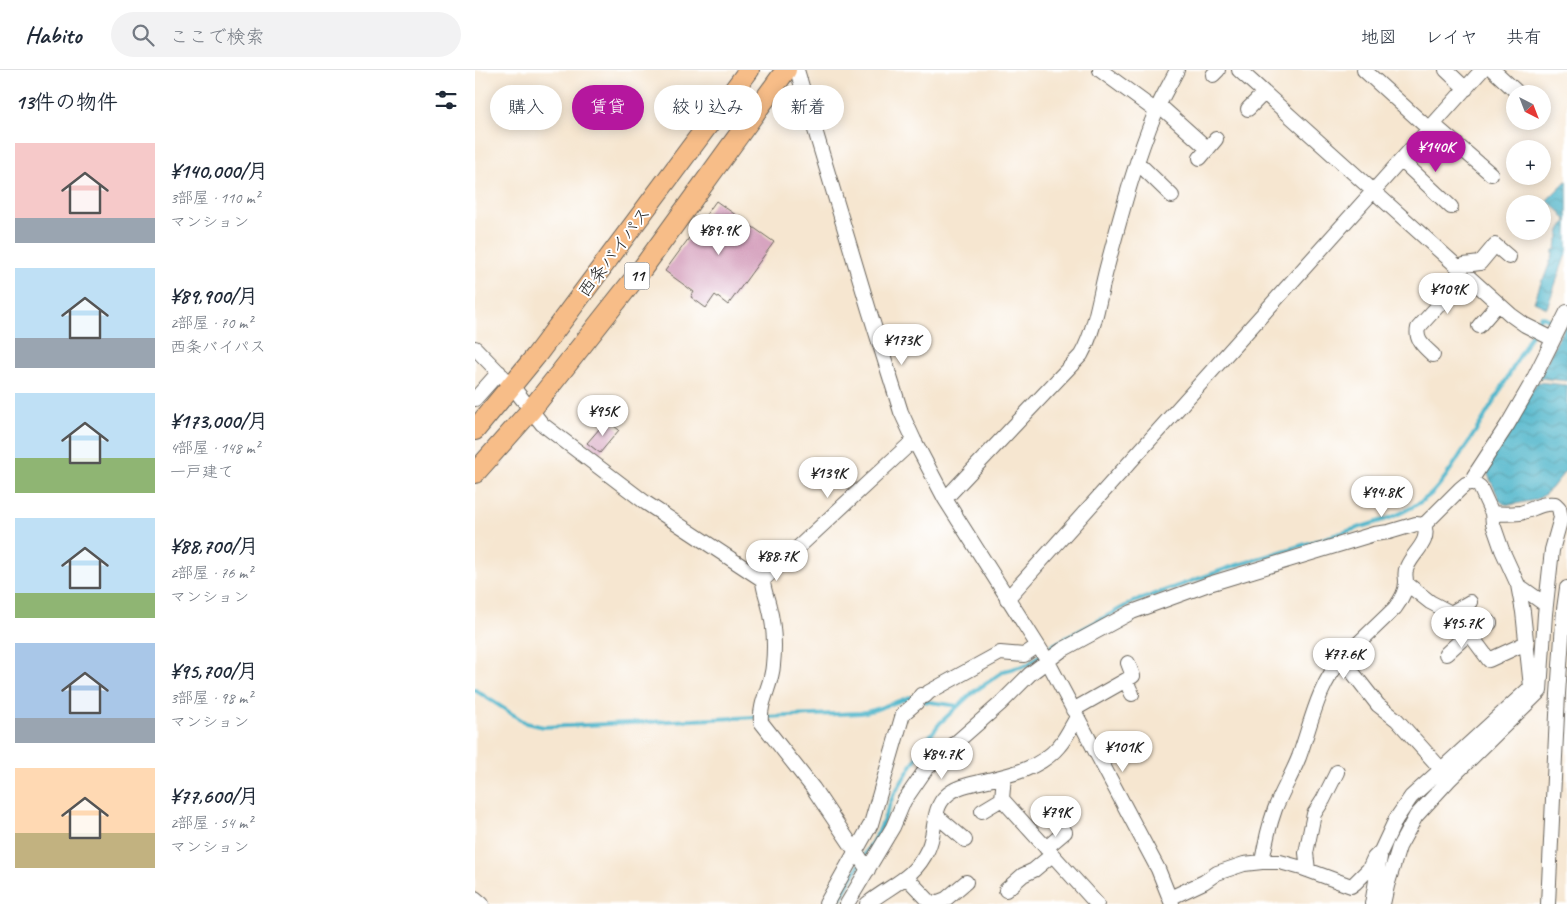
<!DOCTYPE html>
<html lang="ja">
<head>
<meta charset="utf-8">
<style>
	:root { --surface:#fff; --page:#f2f2f3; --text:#1f2937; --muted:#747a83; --line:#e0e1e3; --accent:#b5179e }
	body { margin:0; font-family:Caveat,"Klee One",sans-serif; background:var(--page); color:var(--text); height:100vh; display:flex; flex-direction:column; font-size:19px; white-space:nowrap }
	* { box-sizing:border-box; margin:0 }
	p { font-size:16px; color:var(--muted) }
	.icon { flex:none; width:28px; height:28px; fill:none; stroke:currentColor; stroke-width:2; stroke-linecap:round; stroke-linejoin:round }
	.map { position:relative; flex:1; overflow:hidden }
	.side { display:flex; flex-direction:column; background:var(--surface); width:475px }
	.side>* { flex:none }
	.top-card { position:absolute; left:15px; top:15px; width:475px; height:45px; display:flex; gap:10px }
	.needle { width:32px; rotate:138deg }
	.tools { position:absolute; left:1031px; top:15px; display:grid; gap:10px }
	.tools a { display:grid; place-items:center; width:45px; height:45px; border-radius:50%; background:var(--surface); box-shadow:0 2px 12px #0003; font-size:25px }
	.price { position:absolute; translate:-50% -42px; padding:0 11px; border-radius:18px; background:#fff; color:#222; font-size:16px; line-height:32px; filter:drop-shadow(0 1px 2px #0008) }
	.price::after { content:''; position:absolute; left:50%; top:30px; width:15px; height:11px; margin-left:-8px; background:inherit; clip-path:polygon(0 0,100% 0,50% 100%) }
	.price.on { background:var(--accent); color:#fff }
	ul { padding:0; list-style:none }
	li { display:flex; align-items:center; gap:15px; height:125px; padding:0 15px }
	li span { display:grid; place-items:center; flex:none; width:140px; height:100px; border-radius:0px; color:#555 }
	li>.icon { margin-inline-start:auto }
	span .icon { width:60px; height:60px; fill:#fffc; stroke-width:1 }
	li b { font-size:21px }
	h2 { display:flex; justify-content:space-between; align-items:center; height:60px; padding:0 15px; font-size:21px }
	.pill { padding:0 18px; border-radius:22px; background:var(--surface); box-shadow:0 2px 12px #0003; font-size:18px; line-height:45px }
	.pill.on { background:var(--accent); color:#fff }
	header { display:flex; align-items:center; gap:30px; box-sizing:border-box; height:70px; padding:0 25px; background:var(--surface); border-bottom:1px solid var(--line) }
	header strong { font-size:24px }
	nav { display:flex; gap:28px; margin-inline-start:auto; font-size:18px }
	.search { width:350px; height:45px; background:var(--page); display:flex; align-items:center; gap:12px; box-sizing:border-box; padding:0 18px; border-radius:28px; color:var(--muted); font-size:19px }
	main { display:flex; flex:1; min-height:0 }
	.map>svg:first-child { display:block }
</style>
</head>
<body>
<header>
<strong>Habito</strong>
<div class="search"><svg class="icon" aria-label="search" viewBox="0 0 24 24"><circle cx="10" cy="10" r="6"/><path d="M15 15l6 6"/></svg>ここで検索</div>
<nav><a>地図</a><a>レイヤ</a><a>共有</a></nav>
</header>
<main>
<section class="side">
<h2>13件の物件<svg class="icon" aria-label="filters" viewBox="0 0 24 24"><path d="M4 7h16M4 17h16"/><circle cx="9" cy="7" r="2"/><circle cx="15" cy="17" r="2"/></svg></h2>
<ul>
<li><span style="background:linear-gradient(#f6c9c9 75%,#9aa5b1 0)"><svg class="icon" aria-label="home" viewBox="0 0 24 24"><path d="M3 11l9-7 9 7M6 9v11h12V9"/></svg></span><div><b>¥140,000/月</b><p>3部屋 · 110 m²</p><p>マンション</p></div></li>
<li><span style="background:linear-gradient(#bfe0f5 70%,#9aa5b1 0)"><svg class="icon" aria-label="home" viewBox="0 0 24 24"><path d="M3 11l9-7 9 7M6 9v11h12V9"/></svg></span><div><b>¥89,900/月</b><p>2部屋 · 70 m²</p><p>西条バイパス</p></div></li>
<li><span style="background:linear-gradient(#bfe0f5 65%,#8fb573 0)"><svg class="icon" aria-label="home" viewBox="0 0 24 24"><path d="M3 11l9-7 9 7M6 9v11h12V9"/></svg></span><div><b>¥173,000/月</b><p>4部屋 · 148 m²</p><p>一戸建て</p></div></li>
<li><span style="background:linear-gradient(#bfe0f5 75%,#8fb573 0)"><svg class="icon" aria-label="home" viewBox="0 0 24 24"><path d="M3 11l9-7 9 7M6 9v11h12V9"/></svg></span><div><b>¥88,700/月</b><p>2部屋 · 76 m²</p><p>マンション</p></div></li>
<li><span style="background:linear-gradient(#a9c7e8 75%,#9aa5b1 0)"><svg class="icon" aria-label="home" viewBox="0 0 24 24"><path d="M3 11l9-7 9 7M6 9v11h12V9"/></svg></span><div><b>¥95,700/月</b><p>3部屋 · 98 m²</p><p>マンション</p></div></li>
<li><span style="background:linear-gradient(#ffd9b3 65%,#c2b280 0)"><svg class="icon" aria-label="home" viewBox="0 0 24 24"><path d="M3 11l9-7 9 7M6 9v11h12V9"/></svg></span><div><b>¥77,600/月</b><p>2部屋 · 54 m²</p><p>マンション</p></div></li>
</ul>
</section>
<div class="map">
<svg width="1092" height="834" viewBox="0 0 1092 834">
	<defs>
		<pattern id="water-waves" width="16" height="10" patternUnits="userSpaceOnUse" patternTransform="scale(1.25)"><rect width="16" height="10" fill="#4bb4c9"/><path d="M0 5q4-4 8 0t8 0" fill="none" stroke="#3e92a2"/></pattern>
	</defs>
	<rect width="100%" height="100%" fill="#fff"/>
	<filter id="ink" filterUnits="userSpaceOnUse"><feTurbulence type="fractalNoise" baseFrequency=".02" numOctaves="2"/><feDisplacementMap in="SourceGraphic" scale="10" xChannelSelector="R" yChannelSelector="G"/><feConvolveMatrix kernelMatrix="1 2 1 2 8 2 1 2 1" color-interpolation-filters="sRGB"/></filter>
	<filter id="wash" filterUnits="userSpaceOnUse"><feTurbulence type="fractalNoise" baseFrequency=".0096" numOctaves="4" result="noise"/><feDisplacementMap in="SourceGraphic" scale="20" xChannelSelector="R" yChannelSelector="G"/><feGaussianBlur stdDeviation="1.12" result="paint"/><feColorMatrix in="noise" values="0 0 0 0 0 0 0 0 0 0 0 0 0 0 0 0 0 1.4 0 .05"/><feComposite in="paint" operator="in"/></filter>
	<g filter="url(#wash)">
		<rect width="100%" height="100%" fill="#f6e6d0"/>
		<!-- water -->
		<path fill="url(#water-waves)" stroke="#346872" d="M1091 111H1092V181L1072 238 1059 232 1067 210 1069 208 1078 184V180L1081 179 1082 170 1084 168C1083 161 1087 157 1091 151L1090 148 1087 146 1086 143 1072 130Z
			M1092 251V311L1064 308Z
			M1062 312 1092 315V399L1076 419 1066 427 1060 430 1035 435 1029 434 1025 431 1010 398Z"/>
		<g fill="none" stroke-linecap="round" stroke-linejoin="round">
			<!-- stream -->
			<path stroke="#4bb4c9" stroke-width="4" d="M1060 257 1066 246 1083 254
				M0 620 51 653 69 657 282 647
				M448 631 483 636
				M289 647 386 643 399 640 435 627 441 629
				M389 786 405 759 418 726 452 670 465 653 497 623 529 601 552 595 578 575 658 532 756 497 915 448C929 442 943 435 955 425 967 414 976 399 985 385 1012 346 1035 304 1057 263
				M362 834 384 795"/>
		</g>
		<g id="blocks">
			<!-- building -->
			<path fill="#d7a4c0" d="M241 131 299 172 253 235 240 225 231 238 216 227 219 222 190 201Z
				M132 350 144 360 125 383 112 373Z"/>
		</g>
	</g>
	<g filter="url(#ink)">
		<use href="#blocks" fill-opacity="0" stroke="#68635b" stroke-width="1"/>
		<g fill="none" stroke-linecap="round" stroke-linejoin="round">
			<!-- minor casing -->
			<g stroke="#68635b" stroke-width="16">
				<path id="minor" d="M322 0 394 240 426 342 439 370 470 429 572 590 683 799 697 834
					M625 0 681 41
					M764 0 1036 245 1050 255 1078 269
					M889 0 954 59
					M971 0 991 19
					M1018 0 1044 24
					M738 5 743 0
					M684 35 733 79
					M773 39 789 23
					M958 54 1016 104
					M725 88 741 69
					M926 90 976 137
					M662 92 697 126
					M985 199 989 195 1005 193 1020 175 1034 187
					M1004 256 1023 234
					M0 278 37 316 67 354 171 433 288 510C288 519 292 527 294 536 299 555 300 576 298 595 297 615 284 632 286 652L338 718 393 800
					M958 285C950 277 940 271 943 258L991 205
					M0 329 24 302
					M998 412 999 406 1033 354 1055 316 1092 242
					M470 429 606 285C621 258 624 227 632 197 646 145 660 91 681 41 687 27 695 14 702 0
					M1017 443 1018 454 1027 480 1043 515 1071 535
					M288 510 439 370
					M931 513 955 532 976 543 994 563 1014 590 1051 573
					M532 529 1007 0
					M976 543 995 532
					M971 584 994 563 1015 553
					M867 589 903 635 922 650 966 699
					M651 611 657 624
					M598 640 658 606 653 593
					M529 706 527 729 622 834
					M507 741 527 729
					M462 746 490 770
					M571 778 590 762
					M787 792C790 774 794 756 800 739 807 721 817 705 824 687 836 654 843 615 867 589L920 538C926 530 931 522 931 512 931 506 929 503 932 497 938 482 956 472 949 455
					M833 800 831 783 839 744 848 730 862 702
					M432 808 457 834
					M531 820 548 805 559 800 577 785
					M0 828 7 834
					M695 828 729 812 742 803 769 794 787 792H805L827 798 876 816 880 813 894 799 899 788 906 781 921 749 936 727 1056 617 1048 542 1043 515
					M351 834 396 754 428 644 441 633 446 625 450 626 454 622 525 583 549 585 562 576
					M372 834 418 757 429 731 451 699 525 634 555 604 587 580 657 542 734 514 899 464 914 462 941 454 949 455 985 419 991 414 998 412 1005 417 1017 443C1026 444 1036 444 1045 443 1058 440 1066 432 1080 434L1084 438 1086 448 1077 480 1070 544 1065 621 974 710 941 746 924 777 912 816 908 834
					M392 834C417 814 439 809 453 779 461 763 457 738 471 726 481 716 497 714 509 711 536 705 566 698 584 676 591 668 596 657 602 647
					M458 834 471 829 491 812
					M897 834 905 787
					M1073 834 1083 624 1089 539 1092 518"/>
			</g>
			<!-- highway casing -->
			<g stroke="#68635b" stroke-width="22">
				<path id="highway" d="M0 360 60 287 274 0
					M0 403 56 340 167 199 311 0"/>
			</g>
			<!-- minor -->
			<use href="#minor" stroke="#fff" stroke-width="14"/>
			<!-- highway -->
			<use href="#highway" stroke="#f7bd88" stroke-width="20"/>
		</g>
	</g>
	<g text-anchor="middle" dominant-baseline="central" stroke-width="4" stroke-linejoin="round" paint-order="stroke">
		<!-- shield labels -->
		<rect fill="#fff" stroke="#606060" stroke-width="1" x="149.5" y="192.5" width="25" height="27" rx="4"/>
		<g font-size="16" font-weight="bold" fill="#1c1c1c">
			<text x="162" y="206">11</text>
		</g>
		<!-- street labels -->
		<g font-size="18" fill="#1c1c1c" stroke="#fff">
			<text transform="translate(139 182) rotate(-53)">西条バイパス</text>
		</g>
	</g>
</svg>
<div class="tools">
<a><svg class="needle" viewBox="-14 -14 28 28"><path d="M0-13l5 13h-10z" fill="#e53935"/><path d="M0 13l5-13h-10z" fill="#747a83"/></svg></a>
<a>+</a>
<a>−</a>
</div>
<b class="price on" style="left:961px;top:103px">¥140K</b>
<b class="price" style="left:244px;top:186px">¥89.9K</b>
<b class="price" style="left:973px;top:245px">¥109K</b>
<b class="price" style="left:427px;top:296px">¥173K</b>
<b class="price" style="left:128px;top:367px">¥95K</b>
<b class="price" style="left:353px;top:429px">¥139K</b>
<b class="price" style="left:907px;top:448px">¥94.8K</b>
<b class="price" style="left:302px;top:512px">¥88.7K</b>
<b class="price" style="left:987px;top:579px">¥95.7K</b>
<b class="price" style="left:869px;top:610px">¥77.6K</b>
<b class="price" style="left:648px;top:703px">¥101K</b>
<b class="price" style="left:467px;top:710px">¥84.7K</b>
<b class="price" style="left:581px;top:768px">¥79K</b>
<div class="top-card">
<a class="pill">購入</a>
<a class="pill on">賃貸</a>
<a class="pill">絞り込み</a>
<a class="pill">新着</a>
</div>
</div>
</main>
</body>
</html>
